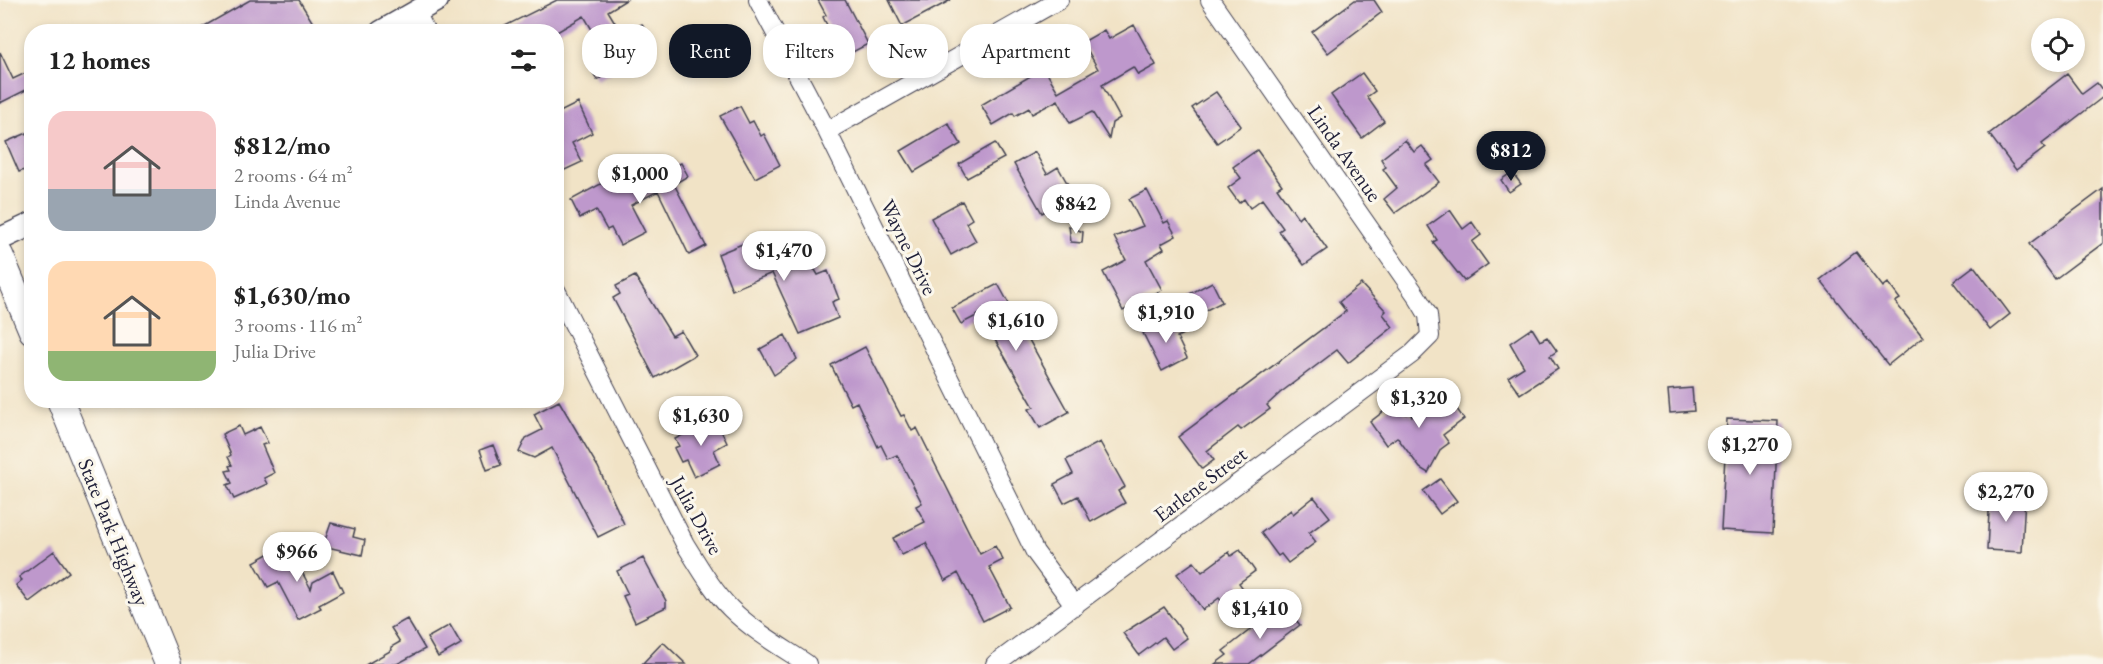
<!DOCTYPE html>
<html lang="en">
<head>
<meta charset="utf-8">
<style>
	:root { --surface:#fff; --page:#f6f6f6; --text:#222; --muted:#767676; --accent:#111827 }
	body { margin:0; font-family:"EB Garamond",serif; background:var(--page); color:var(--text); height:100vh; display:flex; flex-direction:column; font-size:22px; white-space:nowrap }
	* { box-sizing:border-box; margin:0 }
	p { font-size:20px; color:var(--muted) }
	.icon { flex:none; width:33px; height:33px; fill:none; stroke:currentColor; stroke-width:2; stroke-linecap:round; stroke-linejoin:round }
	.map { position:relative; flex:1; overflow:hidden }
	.drawer { position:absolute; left:24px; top:24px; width:540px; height:384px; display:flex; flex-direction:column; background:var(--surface); border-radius:24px; box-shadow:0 3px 9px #0003 }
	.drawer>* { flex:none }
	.banner { position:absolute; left:582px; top:24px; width:570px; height:54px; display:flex; gap:12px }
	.tools { position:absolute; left:2031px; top:18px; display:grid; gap:12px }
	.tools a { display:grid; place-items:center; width:54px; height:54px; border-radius:50%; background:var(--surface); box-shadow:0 3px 9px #0003; font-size:30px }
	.price { position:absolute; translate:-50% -51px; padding:0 14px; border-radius:21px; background:#fff; color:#222; font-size:20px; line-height:39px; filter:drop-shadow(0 2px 3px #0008) }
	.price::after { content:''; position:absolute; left:50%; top:36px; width:18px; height:14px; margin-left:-9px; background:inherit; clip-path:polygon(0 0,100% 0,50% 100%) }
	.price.on { background:var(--accent); color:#fff }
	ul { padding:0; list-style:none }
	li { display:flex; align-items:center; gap:18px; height:150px; padding:0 24px }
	li span { display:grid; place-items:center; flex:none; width:168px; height:120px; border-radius:18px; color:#555 }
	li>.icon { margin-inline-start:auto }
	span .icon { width:72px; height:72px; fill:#fffc; stroke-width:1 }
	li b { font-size:26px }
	h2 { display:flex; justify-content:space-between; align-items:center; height:72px; padding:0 24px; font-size:26px }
	.chip { padding:0 21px; border-radius:24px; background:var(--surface); box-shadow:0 3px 9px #0003; font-size:21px; line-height:54px }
	.chip.on { background:var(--accent); color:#fff }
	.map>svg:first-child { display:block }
</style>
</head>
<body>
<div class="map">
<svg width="2103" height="664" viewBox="0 0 2103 664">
	<rect width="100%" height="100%" fill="#fbf7ec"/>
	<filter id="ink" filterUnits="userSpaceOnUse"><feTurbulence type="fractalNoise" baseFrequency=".0167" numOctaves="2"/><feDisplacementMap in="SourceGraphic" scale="12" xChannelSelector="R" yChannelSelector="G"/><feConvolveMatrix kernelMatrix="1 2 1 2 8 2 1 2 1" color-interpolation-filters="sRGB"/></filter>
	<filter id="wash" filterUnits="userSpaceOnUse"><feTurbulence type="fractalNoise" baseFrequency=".008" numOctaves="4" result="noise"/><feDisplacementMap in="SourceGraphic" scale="24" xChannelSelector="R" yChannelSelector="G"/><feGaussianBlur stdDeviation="1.35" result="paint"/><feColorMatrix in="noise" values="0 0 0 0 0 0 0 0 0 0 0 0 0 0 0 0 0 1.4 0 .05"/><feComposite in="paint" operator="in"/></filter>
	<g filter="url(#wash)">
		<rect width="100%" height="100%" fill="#f1e3c6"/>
		<g id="blocks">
			<!-- building -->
			<path fill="#be98cc" d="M250 0H299L313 23 298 32H194Z
				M557 0H626L608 11 622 34 642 24 654 48 597 80 586 59 604 50 584 16 557 32H493Z
				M818 0H845L868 44 843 57 823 17 826 15Z
				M889 0H951L902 26Z
				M1355 0H1374L1382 12 1328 53 1312 32Z
				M1134 25 1156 65 1138 75 1133 67 1102 85 1120 118 1112 123 1109 139 1092 112 1070 123 1058 100 1032 114 1029 108 1015 116 1013 113 993 125 981 105 1044 68 1058 92 1098 69 1083 42 1104 30 1109 39Z
				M0 52 13 79 32 70V87L0 103Z
				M1362 73 1375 91 1367 97 1384 121 1362 138 1331 95Z
				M2067 74 2082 94 2097 83 2103 91V97L2042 144 2045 148 2016 170 1989 134Z
				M1216 92 1241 126 1217 143 1192 108Z
				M578 103 592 133 572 143 582 162 556 174V110L558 113Z
				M740 106 749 123 753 121 761 136 764 134 780 165 755 178 720 116Z
				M948 123 961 144 914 172 901 151Z
				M32 131V167L19 172 6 142Z
				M1405 140 1414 152 1422 146 1433 160 1426 165 1439 182 1395 213 1384 199 1397 188 1383 169 1386 167 1381 159Z
				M995 143 1004 158 967 178 959 164Z
				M1257 150 1282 185 1277 188 1298 218 1302 214 1327 249 1304 265 1279 231 1283 228 1262 199 1250 208 1244 199 1239 203 1228 188 1241 178 1233 167Z
				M1035 152 1047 174 1058 167 1074 195 1042 213 1014 164Z
				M681 163 688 176 674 184 706 246 689 255 658 191 631 205 645 232 620 245 611 228 607 230 596 210 580 218 571 200 619 174 626 177 640 169 646 180Z
				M1512 172 1521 184 1509 192 1501 180Z
				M2103 189V243L2055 279 2029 244Z
				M1147 190 1164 223 1168 221 1176 236 1161 244 1164 249 1146 260 1162 290 1123 311 1103 272 1126 260 1114 237 1143 226 1129 199Z
				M962 201 972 219 966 223 976 241 951 255 931 218Z
				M1450 210 1463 229 1472 222 1481 235 1472 242 1488 264 1464 281 1433 242 1437 240 1428 226Z
				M1069 226 1083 232 1082 243 1071 242Z
				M764 235 778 268 808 258 818 275 828 271 839 299 832 302 838 318 800 334 772 273 732 290 718 254Z
				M1856 252 1883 287 1888 283 1900 299 1895 302 1923 337 1888 365 1820 280Z
				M1974 266 2010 314 1990 330 1953 282Z
				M635 276 672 336 681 331 695 355 655 378 613 298 620 294 616 286Z
				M1212 282 1222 302 1193 317 1182 298Z
				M998 284 1069 412 1040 428 1029 409 1034 407 980 314 961 324 952 308Z
				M1361 284 1386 311 1383 314 1393 327 1348 363 1337 350 1280 393 1267 405 1270 409 1241 430 1238 427 1207 451 1214 460 1202 469 1178 437 1346 311 1339 302Z
				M1174 317 1183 334 1177 337 1187 358 1162 371 1143 333Z
				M1532 328 1540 341 1547 337 1557 351 1550 356 1558 369 1520 394 1508 377 1524 367 1510 343Z
				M785 335 797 359 774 375 760 349Z
				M865 347 901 416 904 415 912 431 917 428 980 554 995 546 1003 560 989 567 1010 607 983 621 958 573 945 581 926 543 902 555 893 538 925 522 916 506 922 503 897 455 888 459 881 445 878 447 857 402 851 405 831 365Z
				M1692 388 1694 411 1670 413 1668 390Z
				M1447 395 1464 419 1443 435 1449 443 1441 449 1428 473 1420 468 1397 437 1386 445 1370 422 1397 401 1406 414 1409 412 1412 416 1434 399 1437 402Z
				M559 401 598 467 624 524 598 537 552 448 534 458 519 452 526 438 542 430 534 414Z
				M715 418 727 443 714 450 720 464 694 477 686 460 681 462 674 448 679 446 675 439Z
				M1727 419 1778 421 1773 533 1721 530Z
				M239 426 243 435 260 427 268 443 262 445 274 473 264 478 267 484 234 499 227 485 232 483 226 471 231 470 229 466 232 465 228 457 231 455 222 434Z
				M1100 442 1125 487 1118 491 1125 503 1091 522 1078 496 1064 503 1054 484 1073 474 1066 460Z
				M493 445 501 465 487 470 480 450Z
				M1440 479 1457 501 1440 514 1423 491Z
				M1990 493 2025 496 2022 552 1987 550Z
				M1314 497 1330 517 1309 533 1316 542 1288 563 1281 554 1278 556 1261 533 1291 510 1293 514Z
				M331 523 355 529 353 537 365 540 362 555 323 546Z
				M281 547 286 556 293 555 311 589 313 582 333 571 343 592 319 605 321 608 298 620 278 582 268 587 254 562Z
				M1240 550 1255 571 1239 583 1247 594 1227 608 1219 598 1203 610 1177 574 1194 562 1202 572 1229 552 1231 556Z
				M54 551 69 572 29 602 16 585 22 580 19 577Z
				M643 558 666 601V607L635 622 623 596 628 594 617 571Z
				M1164 607 1187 638 1172 649 1163 637 1139 655 1123 633Z
				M1286 608 1300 625 1249 664H1215L1227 655 1223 651 1255 626 1258 630Z
				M407 619 425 649 397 664H367L392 650 391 647 400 642 391 628Z
				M450 625 461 644 438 657 427 638Z
				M663 642 686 664H642Z"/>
		</g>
	</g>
	<g filter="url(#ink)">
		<use href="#blocks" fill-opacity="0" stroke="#413f50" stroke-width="1.5"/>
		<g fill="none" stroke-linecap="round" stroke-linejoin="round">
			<!-- minor casing -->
			<g stroke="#413f50" stroke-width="20">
				<path id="minor" d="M758 0 827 131 1035 552 1075 606
					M416 12 426 32
					M827 131 1059 0
					M556 290 685 544C699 566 712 590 731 609 753 631 782 647 807 664
					M995 664 1412 354 1430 336 1428 315 1416 295 1210 0"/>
			</g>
			<!-- tertiary casing -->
			<g stroke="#413f50" stroke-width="25">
				<path id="tertiary" d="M381 32 437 0
					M0 239 32 224"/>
			</g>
			<!-- secondary casing -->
			<g stroke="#413f50" stroke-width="28">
				<path id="secondary" d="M0 255 32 331
					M60 400 168 664"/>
			</g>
			<!-- minor -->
			<use href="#minor" stroke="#fff" stroke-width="18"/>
			<!-- tertiary -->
			<use href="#tertiary" stroke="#fff" stroke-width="22"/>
			<!-- secondary -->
			<use href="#secondary" stroke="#fff" stroke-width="26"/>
		</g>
	</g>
	<g text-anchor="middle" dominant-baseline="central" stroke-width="6" stroke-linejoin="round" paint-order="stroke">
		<!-- street labels -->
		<g font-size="21" fill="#22223b" stroke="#fbf7ec">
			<text transform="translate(1345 153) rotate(55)">Linda Avenue</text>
			<text transform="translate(909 247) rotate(64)">Wayne Drive</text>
			<text transform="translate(1200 484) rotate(-37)">Earlene Street</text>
			<text transform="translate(697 515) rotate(61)">Julia Drive</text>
			<text transform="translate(114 532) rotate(68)">State Park Highway</text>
		</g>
	</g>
</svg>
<div class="tools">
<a><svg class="icon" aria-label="locate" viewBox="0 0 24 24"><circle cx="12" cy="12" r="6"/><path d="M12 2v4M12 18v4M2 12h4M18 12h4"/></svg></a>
</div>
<b class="price on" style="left:1511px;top:182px">$812</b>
<b class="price" style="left:640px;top:205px">$1,000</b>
<b class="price" style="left:1076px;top:235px">$842</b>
<b class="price" style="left:784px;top:282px">$1,470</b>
<b class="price" style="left:1166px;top:344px">$1,910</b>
<b class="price" style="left:1016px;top:352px">$1,610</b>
<b class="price" style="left:1419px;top:429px">$1,320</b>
<b class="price" style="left:701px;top:447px">$1,630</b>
<b class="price" style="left:1750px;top:476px">$1,270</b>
<b class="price" style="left:2006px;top:523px">$2,270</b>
<b class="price" style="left:297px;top:583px">$966</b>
<b class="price" style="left:1260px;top:640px">$1,410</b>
<div class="banner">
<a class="chip">Buy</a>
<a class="chip on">Rent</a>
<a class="chip">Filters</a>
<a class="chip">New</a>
<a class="chip">Apartment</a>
</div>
<section class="drawer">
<h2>12 homes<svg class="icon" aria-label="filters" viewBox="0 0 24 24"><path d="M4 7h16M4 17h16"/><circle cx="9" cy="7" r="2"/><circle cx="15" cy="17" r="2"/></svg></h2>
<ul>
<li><span style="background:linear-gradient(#f6c9c9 65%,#9aa5b1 0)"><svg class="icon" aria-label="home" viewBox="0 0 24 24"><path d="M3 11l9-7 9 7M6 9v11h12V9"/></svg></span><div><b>$812/mo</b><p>2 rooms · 64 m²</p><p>Linda Avenue</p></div></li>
<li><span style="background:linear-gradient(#ffd9b3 75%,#8fb573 0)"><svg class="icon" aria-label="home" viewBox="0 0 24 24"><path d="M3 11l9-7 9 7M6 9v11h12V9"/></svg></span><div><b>$1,630/mo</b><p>3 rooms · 116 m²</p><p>Julia Drive</p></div></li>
</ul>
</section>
</div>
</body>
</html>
